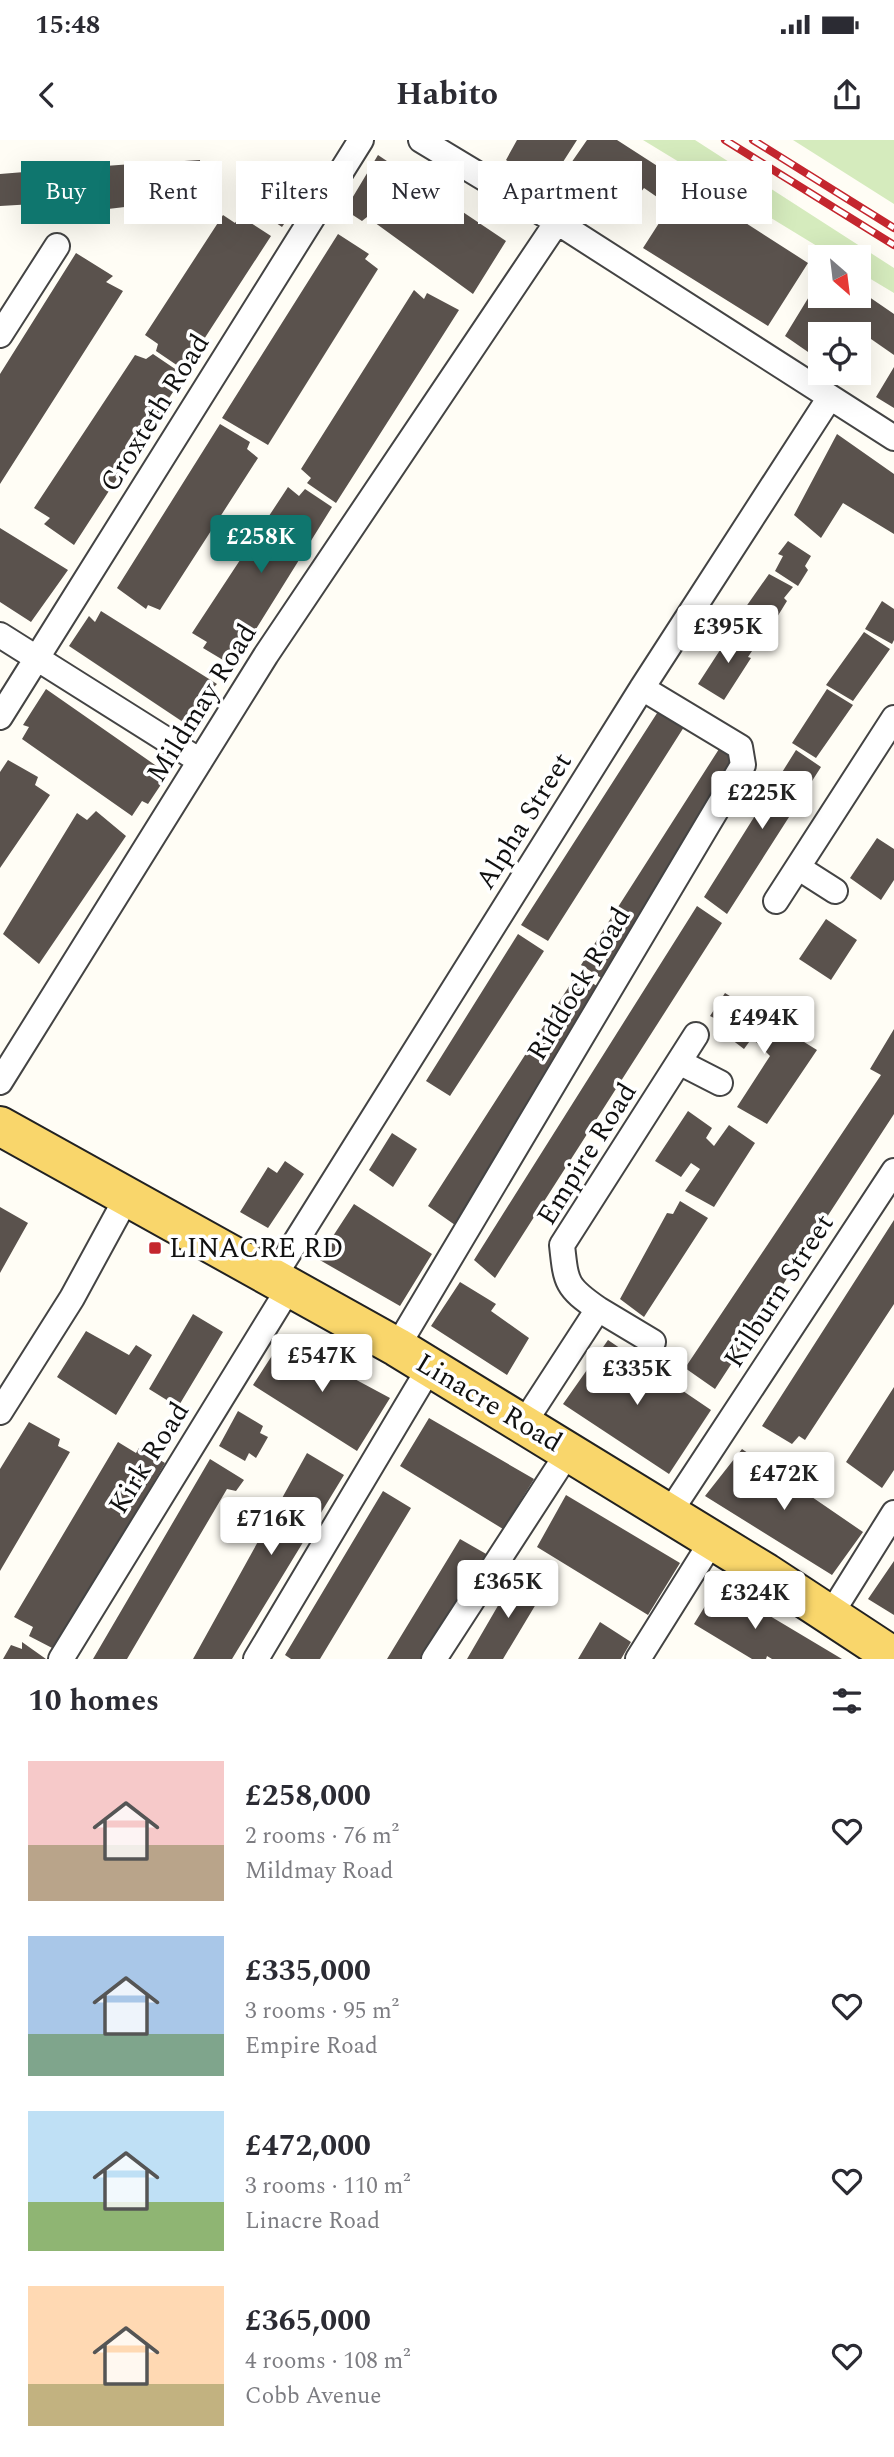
<!DOCTYPE html>
<html lang="en">
<head>
<meta charset="utf-8">
<style>
	:root { --surface:#fff; --page:#f7f7f7; --text:#2b2b33; --muted:#7c7c81; --accent:#0f766e }
	body { margin:0; font-family:Spectral,serif; background:var(--page); color:var(--text); height:100vh; display:flex; flex-direction:column; font-size:26px; white-space:nowrap }
	* { box-sizing:border-box; margin:0 }
	p { font-size:23px; color:var(--muted) }
	.icon { flex:none; width:38px; height:38px; fill:none; stroke:currentColor; stroke-width:2; stroke-linecap:round; stroke-linejoin:round }
	.map { position:relative; height:1519px; overflow:hidden }
	.drawer { display:flex; flex-direction:column; background:var(--surface); flex:1 }
	.drawer>* { flex:none }
	.top-card { position:absolute; left:21px; top:21px; width:852px; height:63px; display:flex; gap:14px }
	.needle { width:46px; rotate:152deg }
	.fabs { position:absolute; left:808px; top:105px; display:grid; gap:14px }
	.fabs a { display:grid; place-items:center; width:63px; height:63px; border-radius:0px; background:var(--surface); box-shadow:0 7px 28px #0002; font-size:35px }
	.price { position:absolute; translate:-50% -60px; padding:0 16px; border-radius:7px; background:#fff; color:#222; font-size:23px; line-height:46px; filter:drop-shadow(0 2px 4px #0008) }
	.price::after { content:''; position:absolute; left:50%; top:42px; width:21px; height:16px; margin-left:-10px; background:inherit; clip-path:polygon(0 0,100% 0,50% 100%) }
	.price.active { background:var(--accent); color:#fff }
	ul { padding:0; list-style:none }
	li { display:flex; align-items:center; gap:21px; height:175px; padding:0 28px }
	li span { display:grid; place-items:center; flex:none; width:196px; height:140px; border-radius:0px; color:#555 }
	li>.icon { margin-inline-start:auto }
	span .icon { width:84px; height:84px; fill:#fffc; stroke-width:1 }
	li b { font-size:30px }
	h2 { display:flex; justify-content:space-between; align-items:center; height:84px; padding:0 28px; font-size:30px }
	.chip { padding:0 24px; border-radius:0px; background:var(--surface); box-shadow:0 7px 28px #0002; font-size:24px; line-height:63px }
	.chip.active { background:var(--accent); color:#fff }
	.status { display:flex; justify-content:space-between; align-items:center; height:49px; padding:0 35px; background:var(--surface); direction:ltr }
	.status svg { height:19px; fill:currentColor }
	header { display:flex; justify-content:space-between; align-items:center; height:91px; padding:0 28px; background:var(--surface); font-size:32px; font-weight:700 }
	.map>svg:first-child { display:block }
</style>
</head>
<body>
<div class="status"><b>15:48</b><svg viewBox="0 0 49 12"><path d="M0 12V9h3v3zM5 12V6h3v6zM10 12V3h3v9zM15 12V0h3v12zM26 1h20v11H26zM47 4h2v5h-2z"/></svg></div>
<header><svg class="icon" aria-label="back" viewBox="0 0 24 24"><path d="M15 5l-7 7 7 7"/></svg>Habito<svg class="icon" aria-label="share" viewBox="0 0 24 24"><path d="M12 15V3M7 8l5-5 5 5M5 13v7h14v-7"/></svg></header>
<div class="map">
<svg width="894" height="1519" viewBox="0 0 894 1519">
	<rect width="100%" height="100%" fill="#fffdf5"/>
	<!-- green -->
	<path fill="#d5ebbd" d="M643 0H695L894 128V153L859 132V117H835Z
		M793 0H894V64Z"/>
	<!-- building -->
	<path fill="#5a524d" d="M517 0H577L547 47 506 20Z
		M587 0H617L808 123 768 186 643 108 670 66 644 48 637 57 627 46 608 82 551 52Z
		M378 15 506 101 473 154 367 77 362 81 345 70Z
		M200 20 202 59 176 60 177 64 156 62 153 23Z
		M146 23 150 64 108 69 105 26Z
		M101 26 104 68 81 70 80 59 55 61 50 30Z
		M49 30 51 63 0 66V34Z
		M259 31 283 47 288 41 305 53 282 87 241 59Z
		M223 75 235 83 240 76 271 96 184 230 156 211 158 204 145 195Z
		M338 94 369 114 365 119 378 129 268 305 222 278Z
		M76 113 113 136 106 142 123 151 0 344V234Z
		M821 137V156H859V150L894 174V215L848 183 841 194H821V221L785 196Z
		M414 150 424 159 427 153 459 170 336 363 307 343 311 338 301 329Z
		M153 214 184 235 74 405 44 384 50 378 34 368 135 215 146 219Z
		M894 227V268L876 257Z
		M220 284 250 302 247 309 258 318 160 470 148 465 146 469 117 448Z
		M837 294 894 334V394L843 363 821 398 794 375Z
		M288 347 299 356 305 349 332 367 233 526 203 508 207 502 192 493Z
		M0 388 68 430 31 482 0 462Z
		M788 401 811 416 805 426 808 430 798 446 775 431 783 416 778 414Z
		M769 434 793 447 784 458 787 461 761 503 738 488 748 472 743 471Z
		M882 461 894 469V500L892 504 865 489Z
		M101 471 217 544 207 554 215 558 195 590 69 506 89 476 95 482Z
		M733 490 756 505 748 517 751 518 724 560 698 544Z
		M864 492 890 509 853 561 826 545Z
		M46 549 168 634 148 664 142 661 132 676 22 599 29 587 23 585Z
		M827 549 853 565 816 618 792 603Z
		M659 570 684 587 548 801 521 785Z
		M719 609 738 622 606 841 581 825Z
		M796 610 821 627 727 774 704 757Z
		M8 620 38 637 35 645 50 655 0 728V632Z
		M96 671 126 696 39 824 3 794 77 673 87 680Z
		M877 698 894 709V740L881 760 850 738Z
		M697 766 722 783 495 1138 474 1120Z
		M826 779 857 800 831 840 799 819Z
		M518 794 544 811 450 956 426 941Z
		M577 834 602 849 455 1085 428 1066Z
		M725 853 817 910 767 984 737 967 770 916 752 898 744 909 719 890 720 881 710 876Z
		M894 889V974L715 1249 685 1228 881 935 870 929Z
		M688 971 712 988 706 998 714 1006 729 985 755 1003 714 1067 685 1051 700 1029 691 1023 681 1037 655 1021Z
		M392 993 417 1009 393 1047 369 1030Z
		M285 1021 304 1034 268 1088 240 1072 268 1027 277 1033Z
		M680 1061 708 1078 644 1177 620 1159 667 1073 673 1074Z
		M354 1064 432 1114 400 1166 318 1119Z
		M0 1067 28 1083 0 1133Z
		M894 1080V1164L805 1300 799 1296 792 1304 762 1286Z
		M460 1142 496 1164 491 1171 529 1198 507 1235 431 1186Z
		M193 1174 223 1192 178 1267 149 1249Z
		M86 1191 129 1215 136 1205 152 1215 116 1275 57 1237Z
		M282 1200 390 1258 357 1311 253 1245Z
		M608 1200 711 1270 669 1334 563 1264Z
		M894 1247V1330L882 1348 846 1322Z
		M238 1271 263 1286 260 1293 268 1297 256 1318 249 1313 245 1321 219 1306Z
		M429 1278 534 1339 503 1389 400 1326Z
		M29 1282 60 1299 58 1306 70 1312 0 1431V1329Z
		M118 1302 136 1313 139 1308 165 1323 56 1510 29 1496 33 1487 14 1477Z
		M742 1309 863 1392 832 1435 705 1356Z
		M307 1313 344 1335 232 1519H193Z
		M210 1319 244 1340 236 1351 227 1349 127 1519H93Z
		M383 1351 411 1368 320 1519H291L285 1515Z
		M566 1355 680 1423 648 1475 537 1407Z
		M460 1399 488 1415 424 1519H387Z
		M894 1421V1475L868 1459Z
		M517 1433 545 1449 503 1519H467Z
		M718 1445 842 1519H772L767 1516 766 1519H752L694 1484Z
		M600 1482 631 1502 621 1519H578Z
		M22 1502 46 1519H3L11 1505 22 1509Z"/>
	<g fill="none" stroke-linecap="round" stroke-linejoin="round">
		<!-- street casing -->
		<g stroke="#444" stroke-width="28">
			<path id="street" d="M421 0 557 82 894 298
				M0 195 57 106
				M0 495 200 621
				M0 577 361 0
				M799 728 835 751
				M776 761 894 578
				M679 922 720 943
				M0 942 266 515 557 82
				M273 1138 642 548 830 257
				M598 1169 653 1202
				M397 1207 743 625 740 607 642 548
				M0 1272 72 1158 127 1057
				M524 1283 598 1169C566 1147 566 1143 562 1105L696 895
				M668 1375 894 1031
				M831 1474 894 1373
				M61 1519 289 1148
				M256 1519 430 1227
				M434 1519 569 1311
				M638 1519 712 1401"/>
		</g>
		<!-- primary casing -->
		<g stroke="#222" stroke-width="42">
			<path id="primary" d="M0 986 397 1207 766 1433 894 1517"/>
		</g>
		<!-- street -->
		<use href="#street" stroke="#fff" stroke-width="24"/>
		<!-- primary -->
		<use href="#primary" stroke="#f9d66b" stroke-width="38"/>
		<!-- rail casing -->
		<g stroke="#c4262e" stroke-width="8">
			<path id="rail" d="M725 0 894 105
				M753 0 894 88"/>
		</g>
		<!-- rail -->
		<use href="#rail" stroke="#fff" stroke-width="5" stroke-dasharray="16" stroke-linecap="butt"/>
	</g>
	<!-- markers -->
	<rect fill="#c4262e" stroke="#fff" stroke-width="2.5" x="148" y="1101" width="14" height="14" rx="3.5"/>
	<g text-anchor="middle" dominant-baseline="central" stroke-width="7" stroke-linejoin="round" paint-order="stroke">
		<!-- street labels -->
		<g font-size="28" fill="#111" stroke="#fff">
			<text transform="translate(155 273) rotate(-58)">Croxteth Road</text>
			<text transform="translate(202 563) rotate(-58)">Mildmay Road</text>
			<text transform="translate(524 681) rotate(-58)">Alpha Street</text>
			<text transform="translate(579 844) rotate(-59)">Riddock Road</text>
			<text transform="translate(587 1014) rotate(-58)">Empire Road</text>
			<text transform="translate(779 1151) rotate(-57)">Kilburn Street</text>
			<text transform="translate(489 1263) rotate(31)">Linacre Road</text>
			<text transform="translate(149 1318) rotate(-58)">Kirk Road</text>
		</g>
		<!-- poi labels -->
		<g font-size="28" fill="#111" stroke="#fff" text-anchor="start">
			<text x="169" y="1108">LINACRE RD</text>
		</g>
	</g>
</svg>
<div class="fabs">
<a><svg class="needle" viewBox="-14 -14 28 28"><path d="M0-13l5 13h-10z" fill="#e53935"/><path d="M0 13l5-13h-10z" fill="#7c7c81"/></svg></a>
<a><svg class="icon" aria-label="locate" viewBox="0 0 24 24"><circle cx="12" cy="12" r="6"/><path d="M12 2v4M12 18v4M2 12h4M18 12h4"/></svg></a>
</div>
<b class="price active" style="left:261px;top:435px">£258K</b>
<b class="price" style="left:728px;top:525px">£395K</b>
<b class="price" style="left:762px;top:691px">£225K</b>
<b class="price" style="left:764px;top:916px">£494K</b>
<b class="price" style="left:322px;top:1254px">£547K</b>
<b class="price" style="left:637px;top:1267px">£335K</b>
<b class="price" style="left:784px;top:1372px">£472K</b>
<b class="price" style="left:271px;top:1417px">£716K</b>
<b class="price" style="left:508px;top:1480px">£365K</b>
<b class="price" style="left:755px;top:1491px">£324K</b>
<div class="top-card">
<a class="chip active">Buy</a>
<a class="chip">Rent</a>
<a class="chip">Filters</a>
<a class="chip">New</a>
<a class="chip">Apartment</a>
<a class="chip">House</a>
</div>
</div>
<section class="drawer">
<h2>10 homes<svg class="icon" aria-label="filters" viewBox="0 0 24 24"><path d="M4 7h16M4 17h16"/><circle cx="9" cy="7" r="2"/><circle cx="15" cy="17" r="2"/></svg></h2>
<ul>
<li><span style="background:linear-gradient(#f6c9c9 60%,#b9a48a 0)"><svg class="icon" aria-label="home" viewBox="0 0 24 24"><path d="M3 11l9-7 9 7M6 9v11h12V9"/></svg></span><div><b>£258,000</b><p>2 rooms · 76 m²</p><p>Mildmay Road</p></div><svg class="icon" aria-label="heart" viewBox="0 0 24 24"><path d="M12 20l-8-8c-3-5 5-10 8-4 3-6 11-1 8 4z"/></svg></li>
<li><span style="background:linear-gradient(#a9c7e8 70%,#7fa58c 0)"><svg class="icon" aria-label="home" viewBox="0 0 24 24"><path d="M3 11l9-7 9 7M6 9v11h12V9"/></svg></span><div><b>£335,000</b><p>3 rooms · 95 m²</p><p>Empire Road</p></div><svg class="icon" aria-label="heart" viewBox="0 0 24 24"><path d="M12 20l-8-8c-3-5 5-10 8-4 3-6 11-1 8 4z"/></svg></li>
<li><span style="background:linear-gradient(#bfe0f5 65%,#8fb573 0)"><svg class="icon" aria-label="home" viewBox="0 0 24 24"><path d="M3 11l9-7 9 7M6 9v11h12V9"/></svg></span><div><b>£472,000</b><p>3 rooms · 110 m²</p><p>Linacre Road</p></div><svg class="icon" aria-label="heart" viewBox="0 0 24 24"><path d="M12 20l-8-8c-3-5 5-10 8-4 3-6 11-1 8 4z"/></svg></li>
<li><span style="background:linear-gradient(#ffd9b3 70%,#c2b280 0)"><svg class="icon" aria-label="home" viewBox="0 0 24 24"><path d="M3 11l9-7 9 7M6 9v11h12V9"/></svg></span><div><b>£365,000</b><p>4 rooms · 108 m²</p><p>Cobb Avenue</p></div><svg class="icon" aria-label="heart" viewBox="0 0 24 24"><path d="M12 20l-8-8c-3-5 5-10 8-4 3-6 11-1 8 4z"/></svg></li>
</ul>
</section>
</body>
</html>
